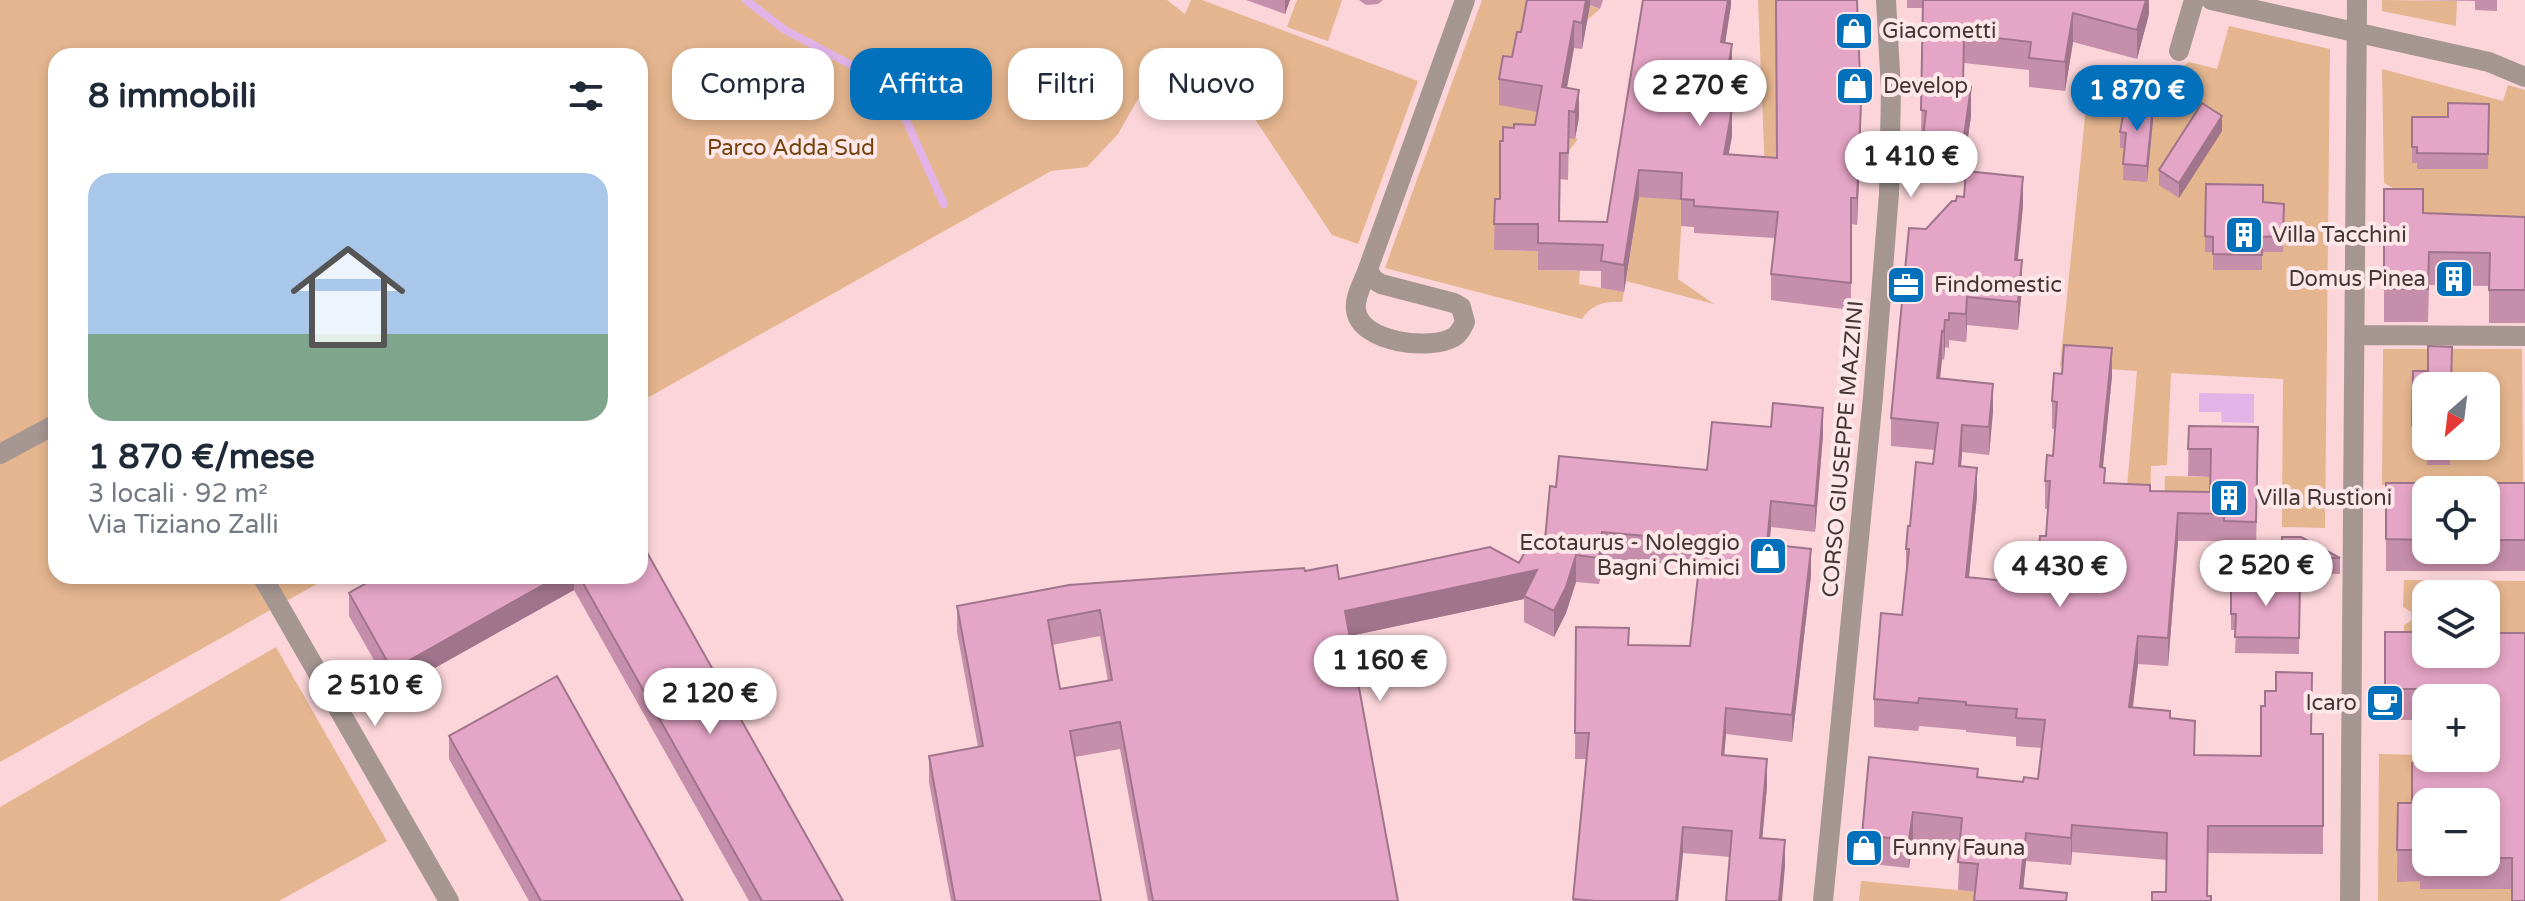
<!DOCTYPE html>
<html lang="it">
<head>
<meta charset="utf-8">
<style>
	:root { --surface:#fff; --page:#f2f2f3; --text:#1f2937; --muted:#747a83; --accent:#0370bc }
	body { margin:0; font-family:"Varela Round",sans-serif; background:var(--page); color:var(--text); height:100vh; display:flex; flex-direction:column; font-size:30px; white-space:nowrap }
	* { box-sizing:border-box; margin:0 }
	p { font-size:26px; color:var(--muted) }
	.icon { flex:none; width:44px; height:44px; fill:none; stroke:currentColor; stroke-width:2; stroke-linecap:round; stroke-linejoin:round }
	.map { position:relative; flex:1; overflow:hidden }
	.panel { position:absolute; left:48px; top:48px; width:600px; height:536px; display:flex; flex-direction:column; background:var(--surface); border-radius:24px; box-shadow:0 4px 12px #0003 }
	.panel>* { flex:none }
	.top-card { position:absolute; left:672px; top:48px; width:760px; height:72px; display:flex; gap:16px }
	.needle { width:52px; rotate:208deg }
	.fabs { position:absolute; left:2412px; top:372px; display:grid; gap:16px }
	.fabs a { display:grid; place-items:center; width:88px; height:88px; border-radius:16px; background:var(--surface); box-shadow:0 4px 12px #0003; font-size:40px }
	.price { position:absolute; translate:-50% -68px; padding:0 18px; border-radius:28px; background:#fff; color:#222; font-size:26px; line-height:52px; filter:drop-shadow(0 2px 4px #0008) }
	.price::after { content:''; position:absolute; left:50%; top:48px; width:24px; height:18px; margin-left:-12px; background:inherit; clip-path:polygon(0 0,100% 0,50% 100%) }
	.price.current { background:var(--accent); color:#fff }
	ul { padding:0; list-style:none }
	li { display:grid; align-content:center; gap:16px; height:424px; padding:0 40px }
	li span { display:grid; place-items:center; height:248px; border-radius:24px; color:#555 }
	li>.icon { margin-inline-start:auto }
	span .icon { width:144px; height:144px; fill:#fffc; stroke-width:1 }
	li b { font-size:34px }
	h2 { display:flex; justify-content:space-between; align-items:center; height:96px; padding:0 40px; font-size:34px }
	.pill { padding:0 28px; border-radius:24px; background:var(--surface); box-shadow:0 4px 12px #0003; font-size:28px; line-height:72px }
	.pill.current { background:var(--accent); color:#fff }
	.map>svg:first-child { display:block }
</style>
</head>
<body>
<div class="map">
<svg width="2525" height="901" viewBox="0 0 2525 901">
	<rect width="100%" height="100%" fill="#fbd5d9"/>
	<!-- green -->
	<path fill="#e4b58e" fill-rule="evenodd" d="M0 0H1167L1185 14 1191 0H1202L1418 81 1358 244 1332 235 1237 92 1200 75 1179 71 1153 85 1138 99 1118 134 1087 167 1051 171 640 402V56H56V576H331L0 762Z
		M1297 0H1342L1328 41 1287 27Z
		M1482 0H1575L1600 9 1587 20 1535 11 1542 113 1538 132 1578 139 1568 152 1500 169V180H1510L1494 250 1538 251V270L1580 271 1579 284 1624 292 1622 302C1605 301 1592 304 1582 319L1385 268Z
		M1758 0H1776L1778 220 1682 214 1678 279 1714 304 1626 281 1639 197 1765 172Z
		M2382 0 2457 1 2456 26 2382 11Z
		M2229 26 2330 49 2325 528 2282 527 2283 379 2171 373 2167 465 2151 466 2150 513 2125 511 2137 371 2060 366 2086 107 2152 89 2189 62 2217 69Z
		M2382 69 2503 101 2508 85 2525 90V220L2399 222 2398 191 2384 183Z
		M2383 349H2522L2523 486 2382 485ZM2426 386H2486V446H2426Z
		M2165 476 2211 477 2210 520 2164 519Z
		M2404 580 2525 581V655H2405L2404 625 2412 620 2411 612 2403 607ZM2426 594H2486V654H2426Z
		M276 647 387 841 279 901H0V807Z
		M2379 754 2420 755 2421 794 2398 881H2420L2421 889H2512V901H2378Z
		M1861 881 1978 892 1977 901H1859Z"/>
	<!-- water -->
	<path fill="#e1b3e7" d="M2199 393 2254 394V423L2222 422 2221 412H2199Z"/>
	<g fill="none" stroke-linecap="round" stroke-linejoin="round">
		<!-- stream -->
		<path stroke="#e1b3e7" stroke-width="8" d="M746 0 785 30 859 69 906 120 944 204"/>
		<!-- minor -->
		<path stroke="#a59692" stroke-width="20" d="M2211 0 2489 62 2525 77
			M2179 51 2194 0
			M1368 269 1373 279 1381 284 1454 303 1461 307 1465 322C1462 328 1459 334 1454 337 1431 351 1360 343 1356 310 1354 297 1364 281 1368 269L1465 0
			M2355 335 2525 336
			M0 454 56 424
			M262 576 449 901
			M1823 901 1873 397 1889 193 1891 90 1886 0
			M2350 901 2357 0"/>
	</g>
	<!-- wall -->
	<path fill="#c58eaa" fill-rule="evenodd" d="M1246 0H1290L1285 14Z
		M1359 0H1383L1378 4 1366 5Z
		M1527 0H1603L1600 9 1590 5 1582 49 1574 48 1567 88 1579 117 1575 139 1569 138 1568 180 1560 179V221L1607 222 1731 0 1725 43 1732 71 1726 108 1732 136 1728 154 1777 158 1861 131 1857 225 1851 224V310L1771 300V274L1775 238 1694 233V227L1681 226V200L1639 197 1624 292 1601 288V271L1538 270V251L1494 250 1495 199H1500L1503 141 1514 128 1535 125 1537 112 1499 105V79L1512 57 1521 32Z
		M1907 0H2149V14L2137 59 2073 42 2065 91 2029 87V70L1964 63 1963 87 1971 116 1963 172 1923 166V139H1921L1923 8H1907Z
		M2414 0H2497V11L2475 10V1Z
		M2489 104 2488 169H2417V163H2412V117H2448Z
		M2153 120 2147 182 2123 180 2124 148H2120V132Z
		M2222 131 2179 198 2159 185V170Z
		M2206 184 2263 202 2284 204 2283 252H2262V270H2213V252H2205Z
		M2384 189 2423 213 2525 217V323H2489V286L2429 285 2428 322H2384Z
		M2023 205 2018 260 2022 288 2018 330 1967 325 1966 342 1949 340V348L1945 347 1944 360 1942 359 1940 379 1993 411 1989 455 1962 452 1961 466 1977 496 1969 577 2036 584 2046 536 2048 509H2045V481L2053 456 2055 429H2052V401L2112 376 2103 468 2105 483 2150 491 2210 492V477L2188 476 2189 426 2258 455 2256 550 2224 549V541H2178L2168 666 2138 664 2133 707 2170 718 2195 755 2261 756 2311 734H2323V854L2208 853 2166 892 2167 860 2072 852 2071 865 2026 861 2023 888 2067 901 1958 890 1960 845 1913 840 1909 868 1862 863V835L1978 777 2023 782 2038 779 2042 748 2016 746V737L1966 732V730L1919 726 1918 731 1874 727V699L1902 615 1906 577V549L1910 526 1933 464 1935 450 1891 446V418L1926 229Z
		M2452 347 2426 386V441H2412L2413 371H2428Z
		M1823 435 1815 532 1771 527 1769 544 1811 575 1792 742 1726 734 1724 755 1767 786 1762 838 1785 866 1730 857 1683 853 1678 901H1573L1586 759H1575L1576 627 1629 645 1690 646 1699 567 1602 558 1599 584 1576 582 1566 613 1554 637 1524 622V599L1350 636 1398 901H1148L1120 749 1075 757 1101 901H951L929 782V756L978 747 957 632V606L1305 571 1339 579 1519 563 1544 550 1556 487 1707 470ZM1100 636 1108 681 1060 689 1052 645Z
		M2427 446H2450V465H2427Z
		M2386 483H2525V571H2386ZM2426 490H2486V550H2426Z
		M2282 537 2340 558V574L2282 573Z
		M379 576H640L843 901H749L574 590 392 692 349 616V593Z
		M2231 580 2300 581 2299 654 2235 653 2236 630H2231Z
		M2385 632 2525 633 2512 889H2420V881L2397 882 2398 803H2412L2449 763 2486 698H2426V720H2385ZM2426 802H2486V862H2426Z
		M449 736 683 901H529L449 759Z"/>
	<!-- shaded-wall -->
	<path fill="#a0748b" d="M1285 0H1290L1285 14Z
		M1586 0H1590V5L1582 49V23Z
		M1727 0H1731V6L1721 69V42Z
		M2146 0H2149V14L2137 59V30Z
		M2073 13V42L2065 91V62Z
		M1574 21V48L1562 114V87Z
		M1732 44V71L1722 134V108Z
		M1971 87V116L1963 172V143Z
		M1579 90V117L1575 139V112Z
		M1861 104V131L1857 225V198Z
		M2153 105V120L2147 182V166Z
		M1732 109V136L1724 181V154Z
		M2222 116V131L2179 198V183Z
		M1639 170V197L1624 292V265Z
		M2023 177V205L2015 287V260Z
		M2022 260V288L2018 330V302Z
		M1967 297V325L1966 342V314Z
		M1945 320V347L1944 360V332Z
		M1942 331V359L1937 406V378Z
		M2112 348V376L2100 495V467Z
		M1993 384V411L1989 455V427Z
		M1823 408V435L1815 532V506Z
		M1962 425V452L1959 494V466Z
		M1977 468V496L1966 605V577Z
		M1771 501V527L1767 570V544Z
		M2178 513V541L2168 666V638Z
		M1602 532V558L1599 584V558Z
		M1811 549V575L1792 742V715Z
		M1576 555V582L1566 613 1554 637V611Z
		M1537 570 1524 596V599L1345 637V611Z
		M559 576H574V590L392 692V670Z
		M2138 636V664L2129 734V707Z
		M1726 708V734L1722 781V755Z
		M1767 759V786L1760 864V838Z
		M1913 812V840L1909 868V840Z
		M2072 825V852L2071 865V838Z
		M1683 827V853L1678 901H1676Z
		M2026 833V861L2022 901 2020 888Z
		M1785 840V866L1782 901H1779Z"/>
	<!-- building -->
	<path fill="#e5a5c6" stroke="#a0748b" stroke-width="2" fill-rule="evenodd" d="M1527 0H1586L1582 23 1574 21 1562 87 1579 90 1575 112 1569 111 1568 153H1560L1559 221 1607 222 1643 0H1728L1721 42 1732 44 1722 108 1732 109 1724 154 1777 158 1776 0H1857L1861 104 1857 198H1851V283L1771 274 1778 212 1694 206V200L1681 199 1682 173 1639 170 1624 265 1601 261 1603 245 1538 243V224H1494L1495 199H1500V141H1503V127L1514 128V124L1535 125 1542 86 1499 79 1503 56 1512 57 1517 32H1521Z
		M1923 0H2146L2137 30 2073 13 2065 62 2029 58 2031 42 1964 34 1963 87H1971L1963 143 1923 138 1926 111 1921 110Z
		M2126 101 2153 105 2147 166 2123 164 2126 133 2120 132Z
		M2202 103 2222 116 2179 183 2159 170Z
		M2448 103 2489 104 2488 154 2417 153V147H2412V117H2448Z
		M1966 171 2023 177 2015 260H2022L2018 302 1967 297 1966 314 1949 313V320H1945L1944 332 1942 331 1937 378 1993 384 1989 427 1962 425 1959 466 1977 468 1966 577 2036 584 2040 536H2046L2050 481H2045L2047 455 2053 456 2057 402 2052 401 2054 373 2062 374 2064 345 2112 348 2100 467 2105 468 2104 483 2150 485V491L2210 492 2211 449H2188L2189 426 2258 427 2256 522 2224 521V514L2178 513 2168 638 2138 636 2129 707 2170 711V718L2195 721 2194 755 2261 756V706H2265V691H2276V672L2312 673 2311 734H2323V826H2208L2207 896H2211V901H2152V892H2166L2167 833 2072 825 2071 838 2026 833 2020 888 2067 893 2066 901H1974L1978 864 1958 862 1962 818 1913 812 1909 840 1862 835 1869 757 1978 769 1977 777 2023 782 2024 777 2038 779 2045 720 2016 718 2017 709 1966 705V702L1919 698 1918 703 1874 699 1881 613 1902 615 1909 549H1906L1908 526H1910L1916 462 1933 464 1938 423 1891 418 1909 228 1926 229 1952 201H1956L1957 196 1964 197Z
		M2206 184 2263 185V202L2284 204 2283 236 2262 237V255L2213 254V237L2205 236Z
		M2384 189H2423V213L2525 217V290H2489L2490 253 2429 252 2428 289H2384Z
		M2428 346 2452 347 2451 386H2426V425H2412L2413 371H2428Z
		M1773 403 1823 408 1815 506 1771 501 1767 544 1811 549 1792 715 1726 708 1722 755 1767 759 1760 838 1785 840 1779 901H1726L1732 831 1683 827 1676 901H1595L1573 899 1589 733H1575L1576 627 1629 628 1628 645 1690 646 1702 541 1602 532 1599 558 1576 555 1566 587 1554 611 1524 596 1537 570 1345 611 1398 901H1153L1120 722 1070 731 1101 901H955L929 756 983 746 957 606 1069 585 1304 568 1305 571 1337 565 1339 579 1490 547 1519 563 1529 544 1544 550 1550 486 1556 487 1559 456 1707 470 1712 422 1771 427ZM1100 610 1112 680 1060 689 1048 620Z
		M2427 446H2450V449H2427Z
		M2386 483H2525V540H2486V490H2426V540L2386 539Z
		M2282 537H2301L2340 558 2282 557Z
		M640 540 843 901H762L579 576H640Z
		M379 576H559L392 670 349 593Z
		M2231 580 2300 581 2299 638 2235 637 2236 614H2231Z
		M2385 632H2426V654H2486V633H2525V901H2512V858H2486V802H2426V858H2420V850H2397L2398 803H2412V763H2449V758H2486V698H2450V689H2385Z
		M557 676 683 901H541L449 736Z"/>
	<!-- icons -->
	<defs>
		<g id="shop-square" transform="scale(2)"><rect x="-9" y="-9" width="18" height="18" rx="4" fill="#0370bc" stroke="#fee7e9"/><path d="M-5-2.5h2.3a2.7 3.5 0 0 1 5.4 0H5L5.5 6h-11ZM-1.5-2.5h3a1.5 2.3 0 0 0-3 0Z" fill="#fff"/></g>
		<g id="building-square" transform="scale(2)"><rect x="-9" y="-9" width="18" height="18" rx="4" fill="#0370bc" stroke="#fee7e9"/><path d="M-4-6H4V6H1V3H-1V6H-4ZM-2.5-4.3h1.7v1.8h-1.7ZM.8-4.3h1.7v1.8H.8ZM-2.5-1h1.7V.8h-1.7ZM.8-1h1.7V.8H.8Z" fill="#fff"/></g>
		<g id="office-square" transform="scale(2)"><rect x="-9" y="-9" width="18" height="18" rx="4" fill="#0370bc" stroke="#fee7e9"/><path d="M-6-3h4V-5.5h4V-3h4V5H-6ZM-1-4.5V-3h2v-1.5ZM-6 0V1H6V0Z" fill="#fff"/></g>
		<g id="cafe-square" transform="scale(2)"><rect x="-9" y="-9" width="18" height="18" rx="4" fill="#0370bc" stroke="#fee7e9"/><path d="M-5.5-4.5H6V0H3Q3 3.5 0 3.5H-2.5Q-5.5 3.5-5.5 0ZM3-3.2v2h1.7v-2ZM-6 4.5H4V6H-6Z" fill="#fff"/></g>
	</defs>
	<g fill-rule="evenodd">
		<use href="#shop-square" x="1854" y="31"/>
		<use href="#shop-square" x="1855" y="86"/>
		<use href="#building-square" x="2244" y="235"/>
		<use href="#building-square" x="2454" y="279"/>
		<use href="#office-square" x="1906" y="285"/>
		<use href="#building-square" x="2229" y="498"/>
		<use href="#shop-square" x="1768" y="556"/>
		<use href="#cafe-square" x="2385" y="703"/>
		<use href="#shop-square" x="1864" y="848"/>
	</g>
	<g text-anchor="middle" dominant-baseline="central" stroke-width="8" stroke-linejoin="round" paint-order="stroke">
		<!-- poi labels -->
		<g font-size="22" fill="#443637" stroke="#fee7e9" text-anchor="start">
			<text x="1882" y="31">Giacometti</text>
			<text x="1883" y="86">Develop</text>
			<text x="2272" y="235">Villa Tacchini</text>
			<text x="2426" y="279" text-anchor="end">Domus Pinea</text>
			<text x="1934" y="285">Findomestic</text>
			<text x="2257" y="498">Villa Rustioni</text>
			<text x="1740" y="543" text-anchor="end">Ecotaurus - Noleggio<tspan x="1740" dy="25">Bagni Chimici</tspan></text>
			<text x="2357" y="703" text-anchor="end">Icaro</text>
			<text x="1892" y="848">Funny Fauna</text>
		</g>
		<!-- park labels -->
		<g font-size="22" fill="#74420c" stroke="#fee7e9">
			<text x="791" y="148">Parco Adda Sud</text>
		</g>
		<!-- street labels -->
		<g font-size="22" fill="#443637" stroke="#fee7e9">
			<text transform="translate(1843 449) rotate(-85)">CORSO GIUSEPPE MAZZINI</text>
		</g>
	</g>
</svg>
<div class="fabs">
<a><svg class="needle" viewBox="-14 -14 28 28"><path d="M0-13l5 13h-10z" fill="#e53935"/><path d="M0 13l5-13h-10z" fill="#747a83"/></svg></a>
<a><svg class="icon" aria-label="locate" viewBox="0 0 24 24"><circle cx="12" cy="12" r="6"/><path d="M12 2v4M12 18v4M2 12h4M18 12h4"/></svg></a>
<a><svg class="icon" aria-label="layers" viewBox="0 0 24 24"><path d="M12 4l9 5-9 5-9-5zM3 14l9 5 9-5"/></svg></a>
<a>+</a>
<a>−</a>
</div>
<b class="price" style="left:1700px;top:128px">2 270 €</b>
<b class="price current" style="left:2137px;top:133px">1 870 €</b>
<b class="price" style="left:1911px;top:199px">1 410 €</b>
<b class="price" style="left:2266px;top:608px">2 520 €</b>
<b class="price" style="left:2060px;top:609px">4 430 €</b>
<b class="price" style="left:1380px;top:703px">1 160 €</b>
<b class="price" style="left:375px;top:728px">2 510 €</b>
<b class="price" style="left:710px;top:736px">2 120 €</b>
<div class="top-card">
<a class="pill">Compra</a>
<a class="pill current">Affitta</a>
<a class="pill">Filtri</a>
<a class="pill">Nuovo</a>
</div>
<section class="panel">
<h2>8 immobili<svg class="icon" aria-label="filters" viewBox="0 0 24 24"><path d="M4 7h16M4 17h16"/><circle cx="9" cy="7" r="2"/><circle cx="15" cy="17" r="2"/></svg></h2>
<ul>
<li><span style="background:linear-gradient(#a9c7e8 65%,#7fa58c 0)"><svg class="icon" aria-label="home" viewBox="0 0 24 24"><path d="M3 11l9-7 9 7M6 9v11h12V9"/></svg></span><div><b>1 870 €/mese</b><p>3 locali · 92 m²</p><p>Via Tiziano Zalli</p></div></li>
</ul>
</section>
</div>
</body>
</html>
